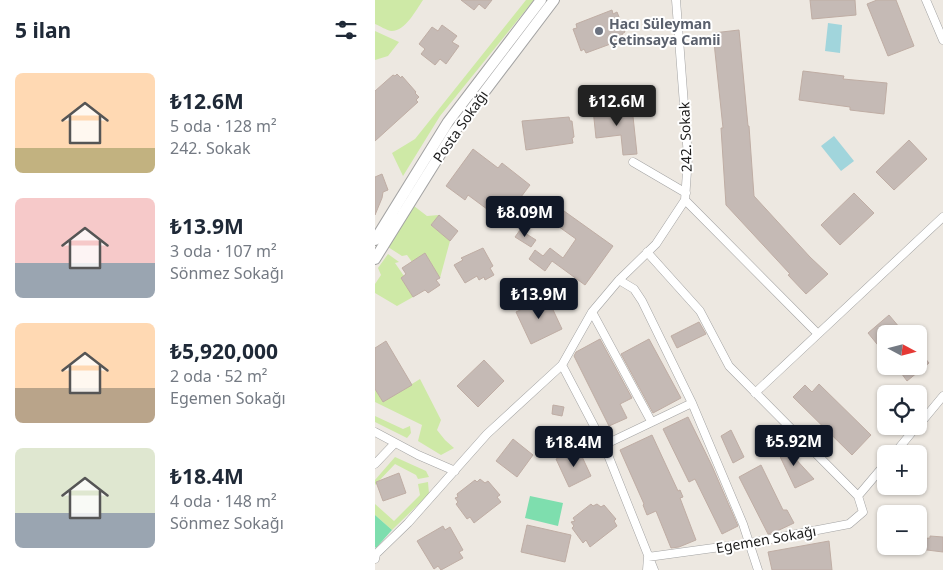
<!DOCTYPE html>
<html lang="tr">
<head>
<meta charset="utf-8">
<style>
	:root { --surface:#fff; --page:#f2f2f3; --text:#1f2937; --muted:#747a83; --accent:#111827 }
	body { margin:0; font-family:"Noto Sans",sans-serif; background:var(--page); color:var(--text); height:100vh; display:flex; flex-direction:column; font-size:19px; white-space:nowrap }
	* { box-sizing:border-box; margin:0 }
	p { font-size:16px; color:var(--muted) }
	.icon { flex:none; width:28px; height:28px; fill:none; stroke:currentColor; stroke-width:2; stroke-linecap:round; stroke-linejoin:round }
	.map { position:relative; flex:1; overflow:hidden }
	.sheet { display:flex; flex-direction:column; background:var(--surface); width:375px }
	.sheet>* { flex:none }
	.needle { width:32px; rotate:97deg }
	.fabs { position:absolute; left:502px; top:325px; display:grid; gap:10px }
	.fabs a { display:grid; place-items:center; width:50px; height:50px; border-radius:8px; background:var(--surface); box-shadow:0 1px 4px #0004; font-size:25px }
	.price { position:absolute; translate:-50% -42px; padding:0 11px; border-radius:5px; background:var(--accent); color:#fff; font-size:16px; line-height:32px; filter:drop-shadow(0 1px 2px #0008) }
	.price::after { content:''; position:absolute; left:50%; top:30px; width:15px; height:11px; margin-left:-8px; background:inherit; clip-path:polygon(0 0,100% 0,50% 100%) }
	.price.selected { background:#222; color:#fff }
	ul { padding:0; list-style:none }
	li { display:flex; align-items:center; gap:15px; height:125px; padding:0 15px }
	li span { display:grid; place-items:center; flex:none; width:140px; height:100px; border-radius:8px; color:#555 }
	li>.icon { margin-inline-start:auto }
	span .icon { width:60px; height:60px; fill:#fffc; stroke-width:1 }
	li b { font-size:21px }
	h2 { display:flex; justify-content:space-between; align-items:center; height:60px; padding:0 15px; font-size:21px }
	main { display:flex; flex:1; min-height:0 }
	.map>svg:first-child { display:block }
</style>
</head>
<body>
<main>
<section class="sheet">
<h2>5 ilan<svg class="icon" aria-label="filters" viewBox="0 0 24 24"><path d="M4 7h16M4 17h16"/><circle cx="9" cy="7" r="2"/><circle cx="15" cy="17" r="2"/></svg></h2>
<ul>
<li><span style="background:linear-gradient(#ffd9b3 75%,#c2b280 0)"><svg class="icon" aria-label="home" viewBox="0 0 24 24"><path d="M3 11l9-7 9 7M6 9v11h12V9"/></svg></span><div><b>₺12.6M</b><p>5 oda · 128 m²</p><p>242. Sokak</p></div></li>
<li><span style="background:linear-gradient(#f6c9c9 65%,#9aa5b1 0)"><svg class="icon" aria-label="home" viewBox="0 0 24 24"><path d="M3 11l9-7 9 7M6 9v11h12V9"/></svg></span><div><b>₺13.9M</b><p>3 oda · 107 m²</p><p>Sönmez Sokağı</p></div></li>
<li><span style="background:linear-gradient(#ffd9b3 65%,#b9a48a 0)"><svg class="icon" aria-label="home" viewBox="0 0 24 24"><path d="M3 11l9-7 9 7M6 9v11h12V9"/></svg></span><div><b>₺5,920,000</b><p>2 oda · 52 m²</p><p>Egemen Sokağı</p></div></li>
<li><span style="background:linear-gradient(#dfe7d0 65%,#9aa5b1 0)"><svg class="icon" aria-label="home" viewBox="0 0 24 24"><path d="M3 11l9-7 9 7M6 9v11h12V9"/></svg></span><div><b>₺18.4M</b><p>4 oda · 148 m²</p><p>Sönmez Sokağı</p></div></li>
</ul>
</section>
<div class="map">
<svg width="568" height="570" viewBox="0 0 568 570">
	<rect width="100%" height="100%" fill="#ede8e1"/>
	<!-- grass -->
	<path fill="#cee9a6" d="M0 0H48C41 10 30 32 16 31 11 30 5 26 0 24Z
		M151 0H159L65 116 28 176 17 153 40 139Z
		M0 31 24 42 13 56 0 60Z
		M39 206 52 216 64 215 56 225 75 241 65 278 50 253 37 262 32 255 27 256 13 247Z
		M13 254 24 262 20 263 29 276 26 278 38 297 22 306 0 293V284L6 275 3 268Z
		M45 379 66 420 62 430 70 440 79 448 66 455 43 441 47 425 0 402V389L8 402Z
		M0 416 28 429 35 426 36 433 32 438 0 422Z
		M20 457 51 471 54 477 43 479 41 475 20 464 0 485V480Z
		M53 482 54 494 17 530 0 515V504L19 521 45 495 43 484Z"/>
	<!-- pitch -->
	<path fill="#7edeae" d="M155 496 188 503 183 526 150 518Z
		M0 515 17 530 1 548 0 547Z"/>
	<!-- water -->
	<path fill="#a1d5dc" d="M453 23 467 25 465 53 450 51Z
		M459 136 479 161 466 171 446 146Z"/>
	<!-- building -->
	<path fill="#c5bab5" stroke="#bfada4" d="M86 0H117L110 9 104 4 99 10Z
		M435 0H480L481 15 437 19Z
		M502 0H521L539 46 513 56 492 4Z
		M237 10 238 14 242 12 250 32 247 34 249 39 211 53 209 49 206 51 198 29 202 28 201 24Z
		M67 25 82 36 77 42 84 46 71 64 65 59 60 65 46 54 50 49 44 44 57 27 63 31Z
		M364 30 373 126H374L379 196 435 257 453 274 431 294 413 275 415 274 351 205 346 128H348L338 33Z
		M428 71 469 76 468 79 512 83 509 114 475 110V107L424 100Z
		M22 74 26 78 27 76 41 92 40 93 44 97 41 100 43 102 0 141V91L18 75 20 76Z
		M234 107V110L257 107 262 154 248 155 246 135 221 138 218 109Z
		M194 117 195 121H197L199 137 197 138 198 143 151 150 147 121Z
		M534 140 552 159 519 190 501 172Z
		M98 149 123 168 127 163 155 185 128 221 93 195 90 200 71 186Z
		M7 174 13 190 8 192 7 198 0 215V177Z
		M479 193 499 213 465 245 446 225Z
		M182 206 238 246 210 285 177 261 170 271 154 259 160 250 168 256 175 248 188 258 201 239 173 219Z
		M64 215 83 231 75 241 56 225Z
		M145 230 161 240 156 247 140 237Z
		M108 248 118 266 115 268 119 275 110 280 109 277 104 280 102 276 90 283 79 265 88 260 86 258Z
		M50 253 65 278 61 280 65 285 53 293 50 290 38 297 26 278 31 274 27 268Z
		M172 297 187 329 156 344 141 312Z
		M514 315 530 334H511V355L493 333Z
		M324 322 331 334 302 348 296 336Z
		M225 339 257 398 245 404 252 418 234 426 199 356 201 352Z
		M274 339 306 398 278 413 246 354Z
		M11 341 37 385 8 402 0 389V348Z
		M544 351 554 363 532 381 521 366H544Z
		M109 360 129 381 103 407 82 386Z
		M444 384 496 435 477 455 418 397 430 385 437 392Z
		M178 405 189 407 187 416 177 414Z
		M313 417 337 466 363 526 347 534 320 479 314 482 288 429Z
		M356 430 369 457 358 463 346 436Z
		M277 435 303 491 305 490 308 497 305 498 321 540 304 547 296 548 281 511 272 515 268 505 269 504 245 450Z
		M138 439 158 455 142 477 121 461Z
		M406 443 439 479 420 488 400 446Z
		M203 448 216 476 194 487 181 459Z
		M386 465 408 510H412L419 523 400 532 393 534 364 477Z
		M24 473 31 493 8 501 1 482Z
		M105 479 110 483 113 481 125 495 122 497 126 502 99 523 95 517 92 519 81 504 83 502 80 498 83 497 82 494 100 480 102 482Z
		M216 504 218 506 222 504 226 507 229 505 241 519 239 521 242 526 215 547 211 540 208 543 197 528 199 526 196 522 200 521 198 518Z
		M152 525 196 535 190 562 146 552Z
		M68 526 70 530 75 527 88 550 84 552 88 558 66 570 63 566 59 569 42 541Z
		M555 536 568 537V552L544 549V539L555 538Z
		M454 541 457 570H397L393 552Z"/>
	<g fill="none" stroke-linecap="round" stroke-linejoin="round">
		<!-- minor casing -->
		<g stroke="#a3a3a3" stroke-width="9">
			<path id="minor" d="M551 0 568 40
				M258 162 311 193
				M310 200 443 334
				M272 252 325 311 354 366 483 496 511 463
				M244 280 259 289 267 301 317 403 368 524 383 570
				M217 312 276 421
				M187 365 229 445 279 570
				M380 393 568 217
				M544 425 568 396
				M0 432 43 455 80 471
				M229 445 317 403
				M519 454 542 426
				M0 464 20 443
				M0 559 1 554 33 523 112 434 187 365 217 312 244 280 281 244 310 200 313 157 301 0
				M272 570 273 557 375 543 474 524 488 512 483 496"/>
		</g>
		<!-- tertiary casing -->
		<g stroke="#a3a3a3" stroke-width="12">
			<path id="tertiary" d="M0 240 73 122 166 0
				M0 259 79 132 179 0"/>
		</g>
		<!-- minor -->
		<use href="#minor" stroke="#fff" stroke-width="8"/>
		<!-- tertiary -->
		<use href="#tertiary" stroke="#fff" stroke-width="10"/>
	</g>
	<!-- markers -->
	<circle fill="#6b7280" stroke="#fff" stroke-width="2" cx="224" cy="31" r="5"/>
	<g text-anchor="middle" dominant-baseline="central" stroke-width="4" stroke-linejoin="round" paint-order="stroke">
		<!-- worship labels -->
		<g font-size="14" font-weight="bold" fill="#5b616d" stroke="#fff" text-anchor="start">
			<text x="234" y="23">Hacı Süleyman<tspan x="234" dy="16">Çetinsaya Camii</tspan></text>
		</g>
		<!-- street labels -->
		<g font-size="14" fill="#1c1c1c" stroke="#fff">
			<text transform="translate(85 126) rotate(-55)">Posta Sokağı</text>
			<text transform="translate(310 137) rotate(-92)">242. Sokak</text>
			<text transform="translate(391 539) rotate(-10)">Egemen Sokağı</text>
		</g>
	</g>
</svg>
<div class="fabs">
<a><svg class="needle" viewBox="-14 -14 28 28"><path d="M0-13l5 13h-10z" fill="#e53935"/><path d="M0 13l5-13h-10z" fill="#747a83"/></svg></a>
<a><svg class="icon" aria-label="locate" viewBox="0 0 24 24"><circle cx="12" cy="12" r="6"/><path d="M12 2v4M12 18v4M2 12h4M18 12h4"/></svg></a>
<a>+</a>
<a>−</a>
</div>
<b class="price selected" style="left:242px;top:127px">₺12.6M</b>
<b class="price" style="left:150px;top:238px">₺8.09M</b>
<b class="price" style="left:164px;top:320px">₺13.9M</b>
<b class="price" style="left:419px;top:467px">₺5.92M</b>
<b class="price" style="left:199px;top:468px">₺18.4M</b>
</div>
</main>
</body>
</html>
